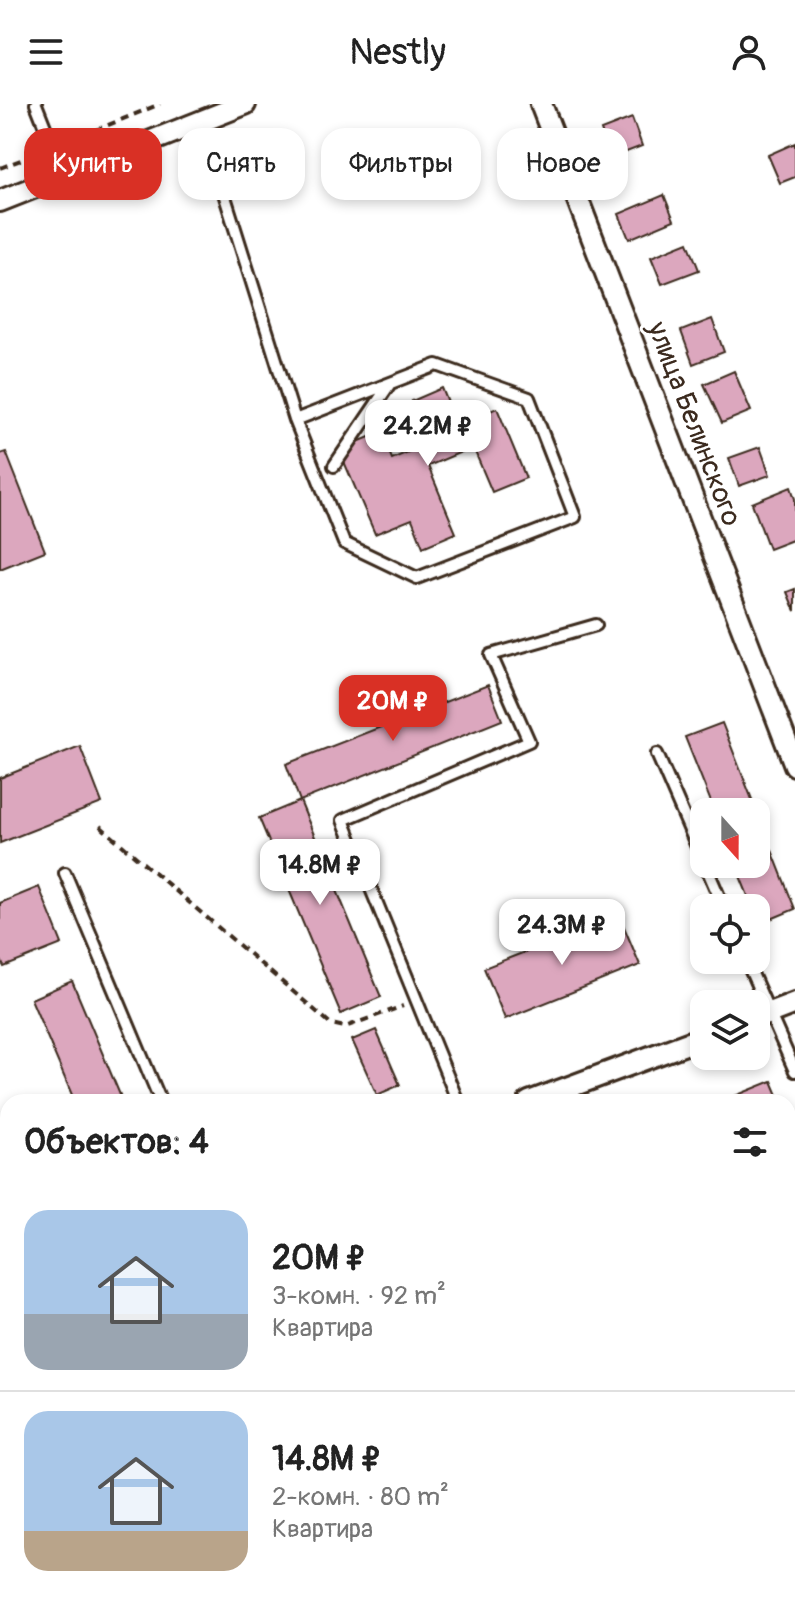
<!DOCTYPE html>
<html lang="ru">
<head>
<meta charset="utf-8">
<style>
	:root { --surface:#fff; --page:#f2f2f2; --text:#222; --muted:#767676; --line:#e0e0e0; --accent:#d93025 }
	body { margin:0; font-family:Pangolin,sans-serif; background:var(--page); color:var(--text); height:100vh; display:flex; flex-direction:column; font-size:30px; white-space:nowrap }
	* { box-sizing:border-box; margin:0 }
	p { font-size:26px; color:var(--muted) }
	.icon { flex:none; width:44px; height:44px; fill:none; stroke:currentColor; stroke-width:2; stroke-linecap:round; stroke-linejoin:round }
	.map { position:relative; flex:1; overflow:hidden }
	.side { position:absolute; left:0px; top:990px; width:796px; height:514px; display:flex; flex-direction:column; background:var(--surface); border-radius:24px 24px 0 0; box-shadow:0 4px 12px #0003 }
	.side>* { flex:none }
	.hud { position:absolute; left:24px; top:24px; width:748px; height:72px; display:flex; gap:16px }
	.needle { width:52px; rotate:159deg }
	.buttons { position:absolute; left:690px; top:694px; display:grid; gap:16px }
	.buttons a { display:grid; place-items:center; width:80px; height:80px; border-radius:16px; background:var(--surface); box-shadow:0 4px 12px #0003; font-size:40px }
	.price { position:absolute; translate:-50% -68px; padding:0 18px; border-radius:16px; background:#fff; color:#222; font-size:26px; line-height:52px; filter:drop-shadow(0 2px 4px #0008) }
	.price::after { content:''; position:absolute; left:50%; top:48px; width:24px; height:18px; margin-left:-12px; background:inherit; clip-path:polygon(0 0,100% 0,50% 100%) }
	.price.selected { background:var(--accent); color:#fff }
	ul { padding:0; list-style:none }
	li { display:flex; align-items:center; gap:24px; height:200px; padding:0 24px }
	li+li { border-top:2px solid var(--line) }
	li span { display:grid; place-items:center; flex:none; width:224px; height:160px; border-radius:24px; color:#555 }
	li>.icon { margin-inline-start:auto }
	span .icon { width:96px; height:96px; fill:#fffc; stroke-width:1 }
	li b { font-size:34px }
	h2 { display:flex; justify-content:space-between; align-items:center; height:96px; padding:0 24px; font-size:34px }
	.pill { padding:0 28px; border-radius:24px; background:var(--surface); box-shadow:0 4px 12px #0003; font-size:28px; line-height:72px }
	.pill.selected { background:var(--accent); color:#fff }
	header { display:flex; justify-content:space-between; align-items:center; height:104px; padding:0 24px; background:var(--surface); font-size:36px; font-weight:600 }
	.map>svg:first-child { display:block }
</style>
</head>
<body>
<header><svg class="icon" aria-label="menu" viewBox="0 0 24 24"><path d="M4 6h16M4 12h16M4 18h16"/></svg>Nestly<svg class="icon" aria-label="person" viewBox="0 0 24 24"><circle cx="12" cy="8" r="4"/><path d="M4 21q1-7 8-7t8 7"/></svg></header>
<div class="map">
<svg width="795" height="1503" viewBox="0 0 795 1503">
	<rect width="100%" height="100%" fill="#fff"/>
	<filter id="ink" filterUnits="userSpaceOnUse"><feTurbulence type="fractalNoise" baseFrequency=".0125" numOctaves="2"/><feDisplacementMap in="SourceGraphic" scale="16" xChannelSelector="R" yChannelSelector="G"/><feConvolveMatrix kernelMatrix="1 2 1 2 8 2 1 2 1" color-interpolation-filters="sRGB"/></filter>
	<g filter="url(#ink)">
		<!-- building -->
		<path fill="#dca7be" stroke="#3b2a1e" stroke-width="2" d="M632 14 642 42 611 54 601 26Z
			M795 39V73L780 79 768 51Z
			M664 91 674 116 629 135 619 110Z
			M688 138 699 166 662 180 651 153Z
			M712 215 724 248 693 260 681 227Z
			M734 267 751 307 722 319 704 280Z
			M442 284 457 321 497 304 526 374 492 388 473 343 428 362 456 429 423 443 412 415 375 430 339 346 381 328 392 355 429 339 412 297Z
			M760 343 770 371 739 382 729 354Z
			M6 348 45 447 0 465V350Z
			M791 383 795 395V435L769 445 752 399Z
			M795 485V507L787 488Z
			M488 581 502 616 300 697 286 660Z
			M722 619 795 805 759 820 756 804H753L735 760H756V708H715L685 633Z
			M80 642 102 699 0 739V674Z
			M300 697 381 893 341 910 259 714Z
			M39 783 62 840 4 863 0 854V799Z
			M619 811 640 861 505 915 484 864Z
			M72 877 123 998H75L31 895Z
			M376 926 400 981 377 991 352 936Z
			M772 977 781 998H720Z
			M795 1217V1272L788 1275V1220Z
			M795 1407V1454L788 1457V1410Z
			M491 1496H616L598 1503H473Z"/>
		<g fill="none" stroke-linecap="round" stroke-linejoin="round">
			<!-- lane casing -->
			<g stroke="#3b2a1e" stroke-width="16">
				<path id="lane" d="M36 0 64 71
					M201 16 295 316 344 439 417 474 575 413 529 294 437 261 295 316
					M334 362 389 281
					M657 650 704 759
					M705 760 724 804
					M65 769 161 998
					M746 856 795 967
					M458 998 343 716 529 637 491 551 596 521
					M788 1043 795 1040
					M0 1315 8 1310
					M788 1317 795 1314
					M0 1450 8 1469
					M788 1493 795 1491
					M19 1496 22 1503
					M44 1503 65 1496
					M684 1503 702 1496
					M763 1503 781 1496"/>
			</g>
			<!-- street casing -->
			<g stroke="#3b2a1e" stroke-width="26">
				<path id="street" d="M541 0 795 661
					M0 97 245 0
					M756 914 795 899
					M529 998 704 933
					M0 1204 8 1201"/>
			</g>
			<!-- secondary casing -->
			<g stroke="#3b2a1e" stroke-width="34">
				<path id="secondary" d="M0 1224 8 1244
					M112 1496 115 1503"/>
			</g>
			<!-- path -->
			<path stroke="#3b2a1e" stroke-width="4" stroke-dasharray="8 6" stroke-linecap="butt" d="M69 37 160 0
				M0 64 39 49
				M100 722 331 920 345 923 403 902
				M0 1088 8 1107
				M0 1349 8 1368
				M162 1496 164 1503"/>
			<!-- lane -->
			<use href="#lane" stroke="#fff" stroke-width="10"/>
			<!-- street -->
			<use href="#street" stroke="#fff" stroke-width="20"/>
			<!-- secondary -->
			<use href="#secondary" stroke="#fff" stroke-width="28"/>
		</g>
	</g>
	<g text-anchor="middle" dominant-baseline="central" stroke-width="6" stroke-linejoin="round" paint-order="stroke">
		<!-- street labels -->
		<g font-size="28" fill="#3b2a1e" stroke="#fff">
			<text transform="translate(694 320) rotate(69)">улица Белинского</text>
		</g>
	</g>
</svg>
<div class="buttons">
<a><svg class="needle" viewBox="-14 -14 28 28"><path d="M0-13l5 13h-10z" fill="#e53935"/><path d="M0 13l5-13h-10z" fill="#767676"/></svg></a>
<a><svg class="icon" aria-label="locate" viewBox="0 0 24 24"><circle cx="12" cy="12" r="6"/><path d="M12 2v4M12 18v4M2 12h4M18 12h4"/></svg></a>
<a><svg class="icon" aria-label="layers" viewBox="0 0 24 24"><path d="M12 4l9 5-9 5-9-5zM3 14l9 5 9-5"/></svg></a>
</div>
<b class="price" style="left:428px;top:364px">24.2M ₽</b>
<b class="price selected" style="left:393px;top:639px">20M ₽</b>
<b class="price" style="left:320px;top:803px">14.8M ₽</b>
<b class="price" style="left:562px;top:863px">24.3M ₽</b>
<div class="hud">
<a class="pill selected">Купить</a>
<a class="pill">Снять</a>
<a class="pill">Фильтры</a>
<a class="pill">Новое</a>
</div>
<section class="side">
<h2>Объектов: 4<svg class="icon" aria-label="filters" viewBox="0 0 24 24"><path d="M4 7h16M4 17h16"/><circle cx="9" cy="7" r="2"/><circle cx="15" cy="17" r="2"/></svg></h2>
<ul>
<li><span style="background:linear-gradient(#a9c7e8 65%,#9aa5b1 0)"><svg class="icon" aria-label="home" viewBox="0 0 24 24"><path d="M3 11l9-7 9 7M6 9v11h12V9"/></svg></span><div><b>20M ₽</b><p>3-комн. · 92 m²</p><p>Квартира</p></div></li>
<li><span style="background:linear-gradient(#a9c7e8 75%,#b9a48a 0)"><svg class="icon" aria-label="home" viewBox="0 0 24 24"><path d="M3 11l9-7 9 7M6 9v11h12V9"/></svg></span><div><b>14.8M ₽</b><p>2-комн. · 80 m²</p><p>Квартира</p></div></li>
</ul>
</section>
</div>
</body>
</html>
